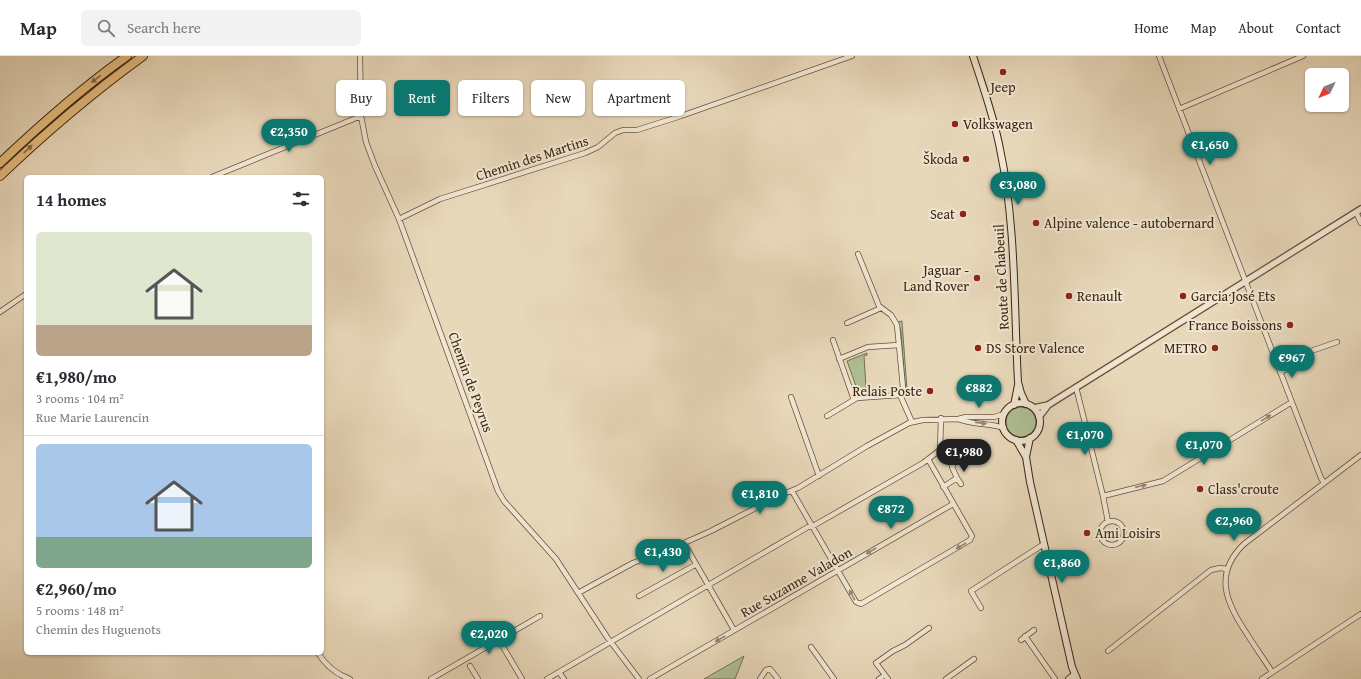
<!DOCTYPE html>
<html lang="en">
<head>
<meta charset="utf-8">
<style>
	:root { --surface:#fff; --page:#f2f2f3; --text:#2b2b33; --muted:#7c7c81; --line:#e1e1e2; --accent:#0f766e }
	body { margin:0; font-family:"Gentium Book Plus",serif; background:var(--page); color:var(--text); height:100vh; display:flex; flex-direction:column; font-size:15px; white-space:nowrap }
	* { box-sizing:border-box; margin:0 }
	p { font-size:13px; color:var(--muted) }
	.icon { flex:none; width:22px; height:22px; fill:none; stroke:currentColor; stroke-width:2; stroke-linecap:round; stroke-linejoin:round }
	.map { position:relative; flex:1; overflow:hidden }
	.details { position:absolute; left:24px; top:119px; width:300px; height:480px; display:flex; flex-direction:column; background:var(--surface); border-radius:6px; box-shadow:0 1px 3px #0004 }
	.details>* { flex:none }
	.top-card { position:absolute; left:336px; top:24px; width:380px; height:36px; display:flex; gap:8px }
	.needle { width:26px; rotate:227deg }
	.fabs { position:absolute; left:1305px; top:12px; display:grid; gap:8px }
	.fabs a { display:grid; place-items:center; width:44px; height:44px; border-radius:6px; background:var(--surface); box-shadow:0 1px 3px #0004; font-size:20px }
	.price { position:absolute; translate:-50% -34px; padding:0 9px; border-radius:14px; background:var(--accent); color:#fff; font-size:13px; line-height:26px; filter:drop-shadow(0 1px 2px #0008) }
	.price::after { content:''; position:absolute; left:50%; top:24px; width:12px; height:9px; margin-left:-6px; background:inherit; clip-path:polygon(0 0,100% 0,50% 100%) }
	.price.active { background:#222; color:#fff }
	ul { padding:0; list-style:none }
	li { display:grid; align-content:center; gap:8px; height:212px; padding:0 12px }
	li+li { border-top:1px solid var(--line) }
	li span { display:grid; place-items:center; height:124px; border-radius:6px; color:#555 }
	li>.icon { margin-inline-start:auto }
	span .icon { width:72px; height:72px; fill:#fffc; stroke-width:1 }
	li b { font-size:17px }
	h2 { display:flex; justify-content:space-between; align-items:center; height:48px; padding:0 12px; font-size:17px }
	.pill { padding:0 14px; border-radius:6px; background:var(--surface); box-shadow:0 1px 3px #0004; font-size:14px; line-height:36px }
	.pill.active { background:var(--accent); color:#fff }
	header { display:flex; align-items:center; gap:24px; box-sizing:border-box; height:56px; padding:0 20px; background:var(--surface); border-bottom:1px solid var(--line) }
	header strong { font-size:19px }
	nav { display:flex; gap:22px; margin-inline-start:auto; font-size:14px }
	.search { width:280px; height:36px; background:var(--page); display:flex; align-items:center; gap:10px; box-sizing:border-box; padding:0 14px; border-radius:6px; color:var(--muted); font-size:15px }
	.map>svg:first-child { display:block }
</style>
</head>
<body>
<header>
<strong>Map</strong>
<div class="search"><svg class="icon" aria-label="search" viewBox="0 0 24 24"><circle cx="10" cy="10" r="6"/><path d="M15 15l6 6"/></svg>Search here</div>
<nav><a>Home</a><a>Map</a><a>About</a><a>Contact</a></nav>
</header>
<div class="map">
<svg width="1361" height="623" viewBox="0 0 1361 623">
	<rect width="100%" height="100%" fill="#e8d8ba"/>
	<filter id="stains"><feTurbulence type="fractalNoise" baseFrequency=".005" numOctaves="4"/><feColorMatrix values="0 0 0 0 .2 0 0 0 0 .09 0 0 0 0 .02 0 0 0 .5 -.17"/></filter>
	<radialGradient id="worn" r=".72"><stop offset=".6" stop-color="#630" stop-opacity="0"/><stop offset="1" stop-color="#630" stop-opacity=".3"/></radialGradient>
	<!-- green -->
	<path fill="#afc095" stroke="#747254" d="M902 265V266L907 333 905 331 901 276 898 266Z
		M867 297V299L864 300 866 332 857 333 847 305Z
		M1006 366a15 15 0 1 1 30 0a15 15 0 1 1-30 0Z
		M744 600 735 623H704Z"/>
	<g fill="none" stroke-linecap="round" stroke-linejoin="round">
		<!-- minor casing -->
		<g stroke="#66513c" stroke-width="6">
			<path id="minor" d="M360 0 361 60 366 86 375 110 399 163 498 435 504 445 556 503 607 581 639 623
				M1159 0 1321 422 1324 427
				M1179 53 1303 0
				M212 121 361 60
				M1356 156 1361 167
				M399 163 440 143 585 97 598 91 615 77 623 74H637L681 60 852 0
				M858 198 879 250 891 259 897 269 899 289
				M0 256 26 238
				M847 267 881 252
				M833 284 854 344
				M839 303 868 291 899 289 903 332 900 339
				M1280 316 1294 310 1291 302 1337 286
				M1076 331 1103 440 1108 466
				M791 341 819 420
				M827 360 857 342 900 339 912 366
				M958 363C973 369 989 367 1004 372
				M957 422 961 428
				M943 431 957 422 952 411 955 404 959 400 982 402
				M792 435 856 546 861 548 970 484 972 480 928 403
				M1103 440 1163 425 1292 346
				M1100 477a12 12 0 1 1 24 0a12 12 0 1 1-24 0Z
				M684 487 734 574
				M578 537 633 507 684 487 711 475 781 439 798 432 867 390 909 367 923 364 958 363 966 361H994L1004 358
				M639 540 695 509
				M981 552 971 535 1044 488
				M1025 580 1055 623
				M499 584 522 623
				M1021 584 1034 574
				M811 591 834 623
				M1108 595 1211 514 1220 512 1227 513
				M318 597C326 610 336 618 350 623
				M470 610 478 623
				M559 616 564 623
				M1272 616C1264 603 1255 591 1247 578 1226 547 1213 518 1244 488L1361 399
				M431 623 540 560
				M547 623 808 471 813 470 923 407 940 394 941 362
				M650 623 953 448
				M760 623 766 614 770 613 778 623
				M879 623 885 619
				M888 623 876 607 893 595 905 589 929 572
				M946 623 974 603
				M1262 623 1361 558"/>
		</g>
		<!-- tertiary casing -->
		<g stroke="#66513c" stroke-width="8">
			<path id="tertiary" d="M1034 352 1048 349
				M1039 361 1048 349 1056 344 1361 153
				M1069 623 1074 619"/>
		</g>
		<!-- secondary casing -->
		<g stroke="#3a2412" stroke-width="8">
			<path id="secondary" d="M973 0C983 31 994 61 1000 93 1016 168 1014 250 1018 326L1021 337 1026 348
				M1002 366a19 19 0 1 1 38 0a19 19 0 1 1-38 0Z
				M1014 349 1018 329
				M1030 382 1026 401 1030 426 1072 611 1077 623
				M1016 384 1026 401"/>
		</g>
		<!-- trunk casing -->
		<g stroke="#3a2412" stroke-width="10">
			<path id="trunk" d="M0 107C40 69 82 32 127 0
				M0 120C45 77 92 37 143 0"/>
		</g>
		<!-- minor -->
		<use href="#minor" stroke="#f0e6d2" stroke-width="4.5"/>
		<!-- tertiary -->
		<use href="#tertiary" stroke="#f0e6d2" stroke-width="5.5"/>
		<!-- secondary -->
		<use href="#secondary" stroke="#f0e6d2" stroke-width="6"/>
		<!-- trunk -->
		<use href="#trunk" stroke="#e4bc7d" stroke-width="8"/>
	</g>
	<!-- one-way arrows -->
	<defs><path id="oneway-solid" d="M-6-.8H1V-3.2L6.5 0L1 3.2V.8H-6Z"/></defs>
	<g fill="#866842">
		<use href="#oneway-solid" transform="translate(96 23) rotate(142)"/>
		<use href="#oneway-solid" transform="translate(28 93) rotate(-43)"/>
	</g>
	<g fill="#958572">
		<use href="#oneway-solid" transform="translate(1266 362) rotate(-32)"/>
		<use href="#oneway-solid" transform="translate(981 367) rotate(6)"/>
		<use href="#oneway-solid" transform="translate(1141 430) rotate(-13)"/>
		<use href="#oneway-solid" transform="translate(961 490) rotate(150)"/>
		<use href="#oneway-solid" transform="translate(871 495) rotate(150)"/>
		<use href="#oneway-solid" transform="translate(852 539) rotate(-119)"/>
		<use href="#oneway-solid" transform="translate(720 583) rotate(150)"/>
	</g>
	<!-- markers -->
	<g fill="#8f2418" stroke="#f0e6d2" stroke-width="1.5">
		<circle cx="1003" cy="16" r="4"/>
		<circle cx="955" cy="68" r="4"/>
		<circle cx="966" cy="103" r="4"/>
		<circle cx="963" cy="158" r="4"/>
		<circle cx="1036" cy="167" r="4"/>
		<circle cx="977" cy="222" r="4"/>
		<circle cx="1069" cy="240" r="4"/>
		<circle cx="1183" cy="240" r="4"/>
		<circle cx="1290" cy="269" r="4"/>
		<circle cx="978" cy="292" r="4"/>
		<circle cx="1215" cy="292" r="4"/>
		<circle cx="930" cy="335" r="4"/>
		<circle cx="1200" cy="433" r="4"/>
		<circle cx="1087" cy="477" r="4"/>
	</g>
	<g text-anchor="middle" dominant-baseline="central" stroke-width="4" stroke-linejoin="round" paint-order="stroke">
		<!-- poi labels -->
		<g font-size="14" fill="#3a2412" stroke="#f0e6d2" text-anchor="start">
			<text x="1003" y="31" text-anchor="middle">Jeep</text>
			<text x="963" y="68">Volkswagen</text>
			<text x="958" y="103" text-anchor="end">Škoda</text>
			<text x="955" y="158" text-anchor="end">Seat</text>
			<text x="1044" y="167">Alpine valence - autobernard</text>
			<text x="969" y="214" text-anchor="end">Jaguar -<tspan x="969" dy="16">Land Rover</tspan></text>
			<text x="1077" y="240">Renault</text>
			<text x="1191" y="240">Garcia José Ets</text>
			<text x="1282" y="269" text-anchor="end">France Boissons</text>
			<text x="986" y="292">DS Store Valence</text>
			<text x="1207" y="292" text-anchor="end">METRO</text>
			<text x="922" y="335" text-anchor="end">Relais Poste</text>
			<text x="1208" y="433">Class'croute</text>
			<text x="1095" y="477">Ami Loisirs</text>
		</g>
		<!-- street labels -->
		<g font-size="14" fill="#3a2412" stroke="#f0e6d2">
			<text transform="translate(532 102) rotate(-18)">Chemin des Martins</text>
			<text transform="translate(1001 221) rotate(-93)">Route de Chabeuil</text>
			<text transform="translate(471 326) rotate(70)">Chemin de Peyrus</text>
			<text transform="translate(796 526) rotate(-30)">Rue Suzanne Valadon</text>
		</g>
	</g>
	<rect width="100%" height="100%" filter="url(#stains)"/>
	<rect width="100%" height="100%" fill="url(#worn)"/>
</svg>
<div class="fabs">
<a><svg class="needle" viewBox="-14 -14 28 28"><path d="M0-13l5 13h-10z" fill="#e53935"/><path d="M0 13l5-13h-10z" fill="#7c7c81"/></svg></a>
</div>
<b class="price" style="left:289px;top:97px">€2,350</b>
<b class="price" style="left:1210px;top:110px">€1,650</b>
<b class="price" style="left:1018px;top:150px">€3,080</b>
<b class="price" style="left:1292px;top:323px">€967</b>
<b class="price" style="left:979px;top:353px">€882</b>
<b class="price" style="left:1085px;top:400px">€1,070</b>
<b class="price" style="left:1204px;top:410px">€1,070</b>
<b class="price active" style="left:964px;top:417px">€1,980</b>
<b class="price" style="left:760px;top:459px">€1,810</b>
<b class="price" style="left:891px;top:474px">€872</b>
<b class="price" style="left:1234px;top:486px">€2,960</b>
<b class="price" style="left:663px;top:517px">€1,430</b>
<b class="price" style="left:1062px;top:528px">€1,860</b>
<b class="price" style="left:489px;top:599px">€2,020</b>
<div class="top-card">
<a class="pill">Buy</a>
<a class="pill active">Rent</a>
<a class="pill">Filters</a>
<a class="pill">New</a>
<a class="pill">Apartment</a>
</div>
<section class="details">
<h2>14 homes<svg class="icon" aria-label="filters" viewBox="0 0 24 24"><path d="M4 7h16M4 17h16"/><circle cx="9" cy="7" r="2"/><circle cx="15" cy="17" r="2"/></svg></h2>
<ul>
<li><span style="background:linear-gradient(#dfe7d0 75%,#b9a48a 0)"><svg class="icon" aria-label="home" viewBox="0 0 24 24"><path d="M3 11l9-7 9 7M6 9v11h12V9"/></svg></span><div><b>€1,980/mo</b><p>3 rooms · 104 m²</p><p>Rue Marie Laurencin</p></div></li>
<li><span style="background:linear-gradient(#a9c7e8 75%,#7fa58c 0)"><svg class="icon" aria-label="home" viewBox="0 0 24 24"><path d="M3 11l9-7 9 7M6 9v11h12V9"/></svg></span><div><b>€2,960/mo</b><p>5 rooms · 148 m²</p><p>Chemin des Huguenots</p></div></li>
</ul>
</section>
</div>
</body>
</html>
